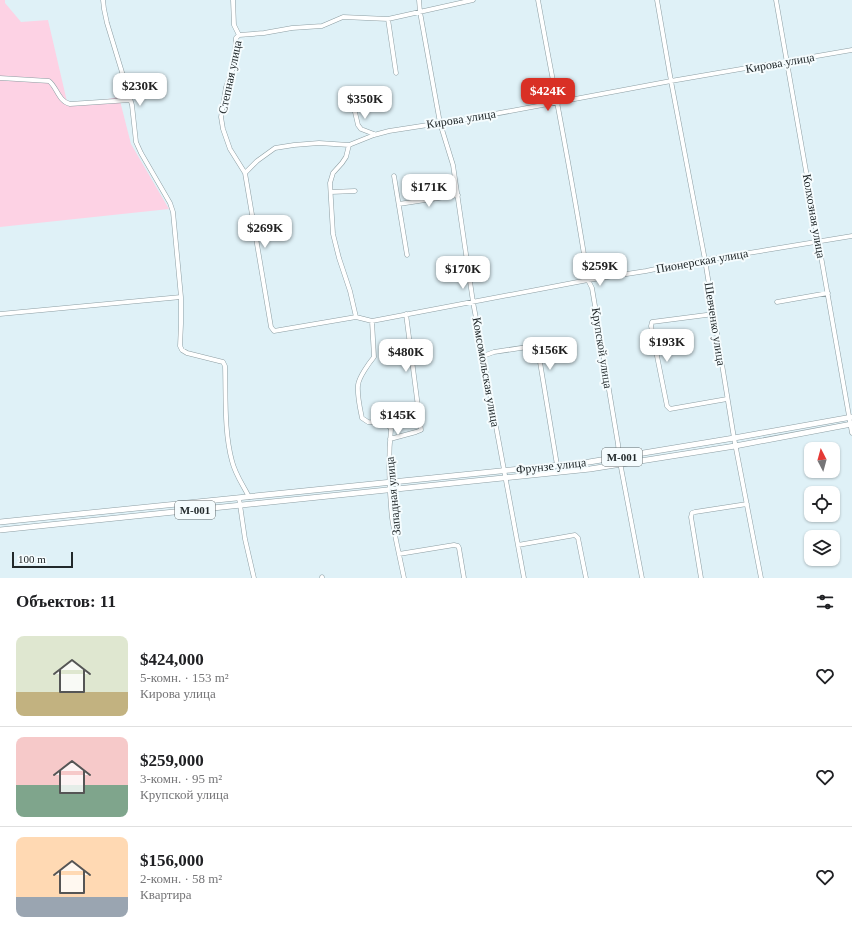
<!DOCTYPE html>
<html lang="ru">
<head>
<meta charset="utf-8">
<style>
	:root { --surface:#fff; --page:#f2f2f2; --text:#202124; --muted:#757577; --line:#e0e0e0; --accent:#d93025 }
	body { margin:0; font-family:Georgia,serif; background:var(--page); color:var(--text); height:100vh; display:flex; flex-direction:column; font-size:15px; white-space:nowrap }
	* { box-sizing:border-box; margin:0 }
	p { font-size:13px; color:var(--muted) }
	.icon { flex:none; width:22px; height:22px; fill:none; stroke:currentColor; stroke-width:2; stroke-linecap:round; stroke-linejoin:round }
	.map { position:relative; height:578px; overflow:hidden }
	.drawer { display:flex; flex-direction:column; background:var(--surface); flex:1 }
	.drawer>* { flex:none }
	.needle { width:26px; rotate:354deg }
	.buttons { position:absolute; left:804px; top:442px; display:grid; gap:8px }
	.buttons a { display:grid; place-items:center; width:36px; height:36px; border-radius:8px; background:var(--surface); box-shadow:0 1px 3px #0004; font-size:20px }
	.scale { position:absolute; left:12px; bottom:10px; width:61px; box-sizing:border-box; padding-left:4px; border:2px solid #22292b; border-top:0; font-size:11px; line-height:14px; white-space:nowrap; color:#22292b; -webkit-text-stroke:3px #f5fcfe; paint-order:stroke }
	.price { position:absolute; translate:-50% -34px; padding:0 9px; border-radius:8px; background:#fff; color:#222; font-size:13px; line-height:26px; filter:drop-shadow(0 1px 2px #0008) }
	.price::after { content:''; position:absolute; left:50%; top:24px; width:12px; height:9px; margin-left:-6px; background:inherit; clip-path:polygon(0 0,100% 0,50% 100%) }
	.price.active { background:var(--accent); color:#fff }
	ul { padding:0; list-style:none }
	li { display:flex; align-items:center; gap:12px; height:100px; padding:0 16px }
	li+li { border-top:1px solid var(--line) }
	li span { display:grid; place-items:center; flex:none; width:112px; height:80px; border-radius:8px; color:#555 }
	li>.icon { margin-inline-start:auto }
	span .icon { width:48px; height:48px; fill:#fffc; stroke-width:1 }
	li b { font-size:17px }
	h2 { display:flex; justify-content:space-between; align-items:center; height:48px; padding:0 16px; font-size:17px }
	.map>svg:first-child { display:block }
</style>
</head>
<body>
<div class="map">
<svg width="852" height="578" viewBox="0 0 852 578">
	<rect width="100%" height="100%" fill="#dff1f7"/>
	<!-- green -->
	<path fill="#fdd2e4" d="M0 0H5V3L21 22 48 20 68 106 119 97 131 144 169 209 0 227Z"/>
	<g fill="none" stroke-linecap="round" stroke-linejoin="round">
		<!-- minor casing -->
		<g stroke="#8d9ea3" stroke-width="5">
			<path id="minor" d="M103 0 104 9 107 23 132 105 136 142 141 153 170 203 173 212 181 297V324L180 346 182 350 187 353 223 362 225 366C226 397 224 432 232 461 235 474 243 485 249 497
				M233 0 234 25 239 35
				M419 0 420 12 440 123 453 165 473 302 524 578
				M538 0C555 94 574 186 588 280L592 288 618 444 619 457 642 578
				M657 0 671 81 705 260 734 438 761 578
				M776 0 852 433
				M388 19 396 73
				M239 35 236 38 234 65 226 87 221 117 223 129 230 149 245 173 271 327 274 331 356 317 372 321 588 280 646 271 675 265 852 236
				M239 35 264 33 292 28 322 26 343 17 388 19 473 0
				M0 78 49 81C57 87 58 101 70 104L130 100
				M354 108 358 125 361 129 374 134
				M349 145 346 157 342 163 333 173 330 183 333 234 339 258 350 291 356 317
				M245 173 257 161 275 148 294 145 319 143 349 145 374 135 389 131 473 118 671 81 852 50
				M394 176 407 255
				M331 192 355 191
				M399 204 458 195
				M777 302 828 293
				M0 314 181 297
				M714 314 652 322 651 326 667 406 670 409 727 399
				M372 321 374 357C369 363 359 377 358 385 357 396 360 408 362 418L368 422 387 423 391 429C388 458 389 489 392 518 395 538 400 558 404 578
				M483 356 494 352 534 346 538 350 557 465
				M390 439 416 432 421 430 406 314
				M239 498 245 539 254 578
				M518 545 575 535 578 538 586 578
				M399 554 454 545 458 546 459 548 464 578
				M322 578V577
				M701 578 691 517 692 513 695 512 747 504"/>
		</g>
		<!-- major casing -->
		<g stroke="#8d9ea3" stroke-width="6">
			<path id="major" d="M0 522 589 462 734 438 852 417
				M0 530 590 469 735 446 852 424"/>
		</g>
		<!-- minor -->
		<use href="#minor" stroke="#fff" stroke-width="4"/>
		<!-- major -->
		<use href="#major" stroke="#fff" stroke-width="5"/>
	</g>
	<g text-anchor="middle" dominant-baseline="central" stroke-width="4" stroke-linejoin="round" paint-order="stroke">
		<!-- shield labels -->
		<g fill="#f5fcfe" stroke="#61686a" stroke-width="1">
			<rect x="602" y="448" width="40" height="18" rx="3"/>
			<rect x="175" y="501" width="40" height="18" rx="3"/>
		</g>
		<g font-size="11" font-weight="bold" fill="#22292b">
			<text x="622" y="457">M-001</text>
			<text x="195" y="510">M-001</text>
		</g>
		<!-- street labels -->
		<g font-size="12" fill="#22292b" stroke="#f5fcfe">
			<text transform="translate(780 63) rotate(-10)">Кирова улица</text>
			<text transform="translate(230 77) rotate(-78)">Степная улица</text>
			<text transform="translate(461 119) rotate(-9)">Кирова улица</text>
			<text transform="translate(814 216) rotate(80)">Колхозная улица</text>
			<text transform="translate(702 261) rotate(-10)">Пионерская улица</text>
			<text transform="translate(715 324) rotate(81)">Шевченко улица</text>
			<text transform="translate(602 348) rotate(81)">Крупской улица</text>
			<text transform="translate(486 372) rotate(80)">Комсомольская улица</text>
			<text transform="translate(551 466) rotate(-6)">Фрунзе улица</text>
			<text transform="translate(393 496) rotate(-95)">Западная улица</text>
		</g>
	</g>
</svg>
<div class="buttons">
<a><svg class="needle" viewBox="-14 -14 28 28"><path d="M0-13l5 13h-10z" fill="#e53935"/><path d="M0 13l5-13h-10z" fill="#757577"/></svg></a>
<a><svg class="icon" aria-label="locate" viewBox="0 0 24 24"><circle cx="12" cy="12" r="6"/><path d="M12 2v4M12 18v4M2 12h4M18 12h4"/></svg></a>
<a><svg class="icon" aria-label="layers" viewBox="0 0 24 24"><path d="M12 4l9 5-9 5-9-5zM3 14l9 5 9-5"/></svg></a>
</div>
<div class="scale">100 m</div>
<b class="price" style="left:140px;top:107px">$230K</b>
<b class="price active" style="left:548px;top:112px">$424K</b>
<b class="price" style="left:365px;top:120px">$350K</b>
<b class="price" style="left:429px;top:208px">$171K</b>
<b class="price" style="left:265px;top:249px">$269K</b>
<b class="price" style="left:600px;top:287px">$259K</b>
<b class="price" style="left:463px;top:290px">$170K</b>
<b class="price" style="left:667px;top:363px">$193K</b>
<b class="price" style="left:550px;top:371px">$156K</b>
<b class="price" style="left:406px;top:373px">$480K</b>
<b class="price" style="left:398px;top:436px">$145K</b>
</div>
<section class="drawer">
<h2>Объектов: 11<svg class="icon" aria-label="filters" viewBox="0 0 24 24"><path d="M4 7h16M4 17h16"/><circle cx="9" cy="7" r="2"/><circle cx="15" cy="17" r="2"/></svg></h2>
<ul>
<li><span style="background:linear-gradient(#dfe7d0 70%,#c2b280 0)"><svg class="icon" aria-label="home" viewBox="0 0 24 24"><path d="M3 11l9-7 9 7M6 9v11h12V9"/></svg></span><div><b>$424,000</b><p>5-комн. · 153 m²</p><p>Кирова улица</p></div><svg class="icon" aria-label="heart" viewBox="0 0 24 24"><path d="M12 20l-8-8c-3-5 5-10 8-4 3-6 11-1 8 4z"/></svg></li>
<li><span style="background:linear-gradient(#f6c9c9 60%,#7fa58c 0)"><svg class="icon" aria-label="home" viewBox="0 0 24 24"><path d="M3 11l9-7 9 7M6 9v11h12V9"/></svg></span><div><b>$259,000</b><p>3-комн. · 95 m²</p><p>Крупской улица</p></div><svg class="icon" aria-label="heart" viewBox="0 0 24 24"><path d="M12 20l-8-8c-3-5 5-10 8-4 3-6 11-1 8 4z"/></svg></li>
<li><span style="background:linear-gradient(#ffd9b3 75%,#9aa5b1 0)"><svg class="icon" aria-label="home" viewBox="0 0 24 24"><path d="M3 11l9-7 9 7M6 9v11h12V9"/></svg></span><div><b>$156,000</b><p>2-комн. · 58 m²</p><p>Квартира</p></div><svg class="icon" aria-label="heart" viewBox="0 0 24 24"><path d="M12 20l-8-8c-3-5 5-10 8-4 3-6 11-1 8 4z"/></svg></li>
</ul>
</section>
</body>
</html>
